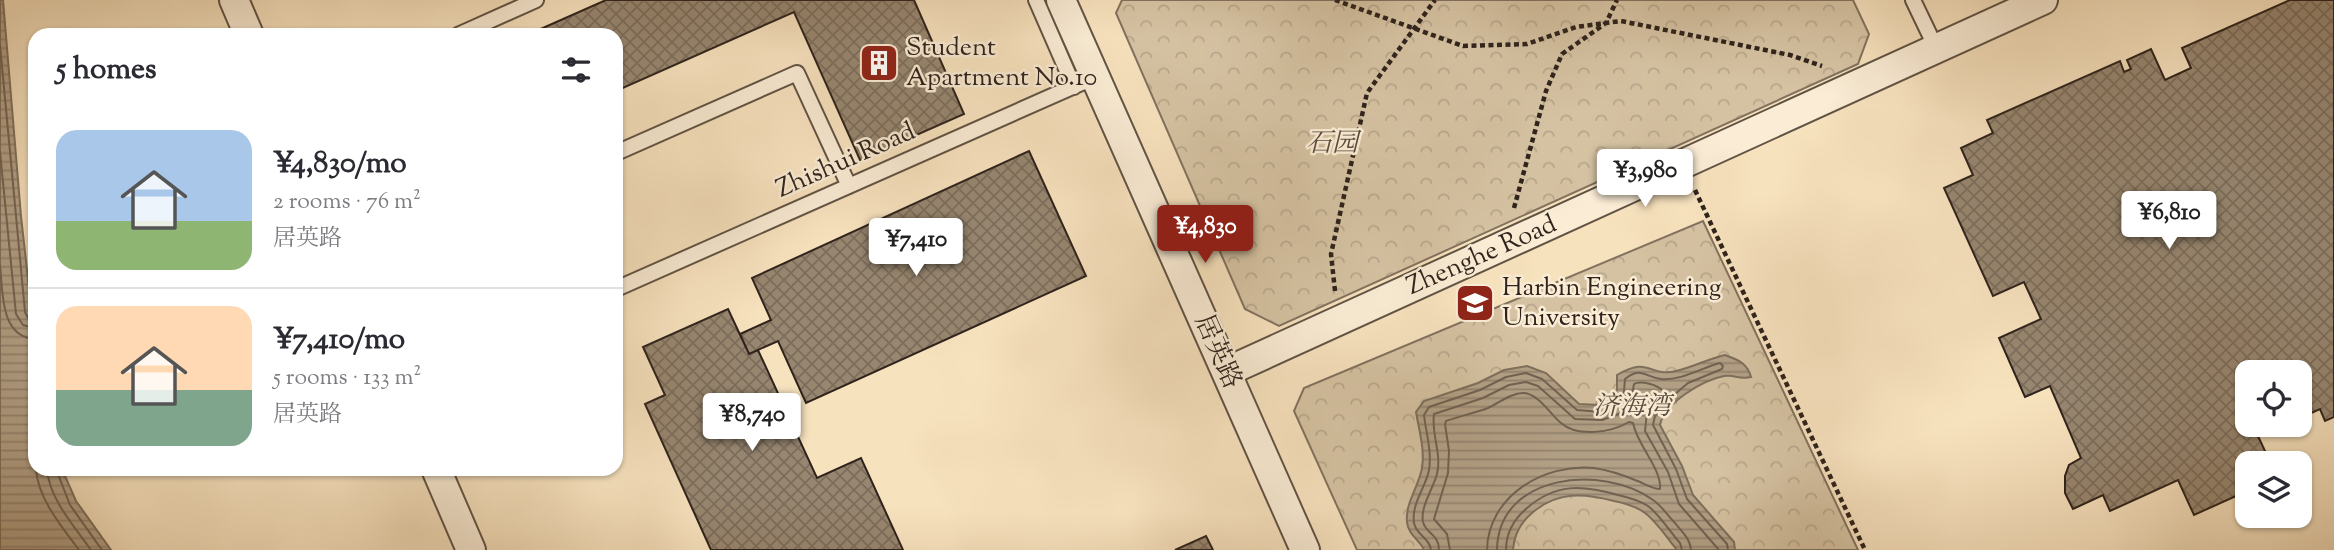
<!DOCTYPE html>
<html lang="en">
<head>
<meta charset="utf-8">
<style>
	:root { --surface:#fff; --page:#f2f2f3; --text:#2b2b33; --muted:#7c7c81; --line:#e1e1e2; --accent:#8f2418 }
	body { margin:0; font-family:"Sorts Mill Goudy","Noto Serif SC",serif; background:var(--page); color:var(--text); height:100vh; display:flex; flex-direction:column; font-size:26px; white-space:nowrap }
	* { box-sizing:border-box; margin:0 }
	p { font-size:23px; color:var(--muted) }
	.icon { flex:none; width:38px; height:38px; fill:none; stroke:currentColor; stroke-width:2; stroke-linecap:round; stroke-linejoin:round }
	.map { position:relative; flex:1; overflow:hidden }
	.panel { position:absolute; left:28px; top:28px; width:595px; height:448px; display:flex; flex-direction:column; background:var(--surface); border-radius:21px; box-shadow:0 2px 5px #0004 }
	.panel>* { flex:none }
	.tools { position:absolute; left:2235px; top:360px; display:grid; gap:14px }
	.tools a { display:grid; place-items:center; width:77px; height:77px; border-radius:14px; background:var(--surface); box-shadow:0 2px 5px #0004; font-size:35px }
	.price { position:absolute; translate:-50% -60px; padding:0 16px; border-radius:7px; background:#fff; color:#222; font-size:23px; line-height:46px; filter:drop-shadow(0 2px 4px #0008) }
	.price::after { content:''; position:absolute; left:50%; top:42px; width:21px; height:16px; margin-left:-10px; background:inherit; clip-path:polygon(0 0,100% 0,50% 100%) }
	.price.current { background:var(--accent); color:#fff }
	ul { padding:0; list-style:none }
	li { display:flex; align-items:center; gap:21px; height:175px; padding:0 28px }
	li+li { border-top:2px solid var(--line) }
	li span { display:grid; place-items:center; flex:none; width:196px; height:140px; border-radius:21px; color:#555 }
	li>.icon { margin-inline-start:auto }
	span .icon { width:84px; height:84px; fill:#fffc; stroke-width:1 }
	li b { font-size:30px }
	h2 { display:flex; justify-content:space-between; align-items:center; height:84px; padding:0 28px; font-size:30px }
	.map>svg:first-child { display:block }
</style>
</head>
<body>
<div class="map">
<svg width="2334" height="550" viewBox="0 0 2334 550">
	<defs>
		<pattern id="park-crowns" width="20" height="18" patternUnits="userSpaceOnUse" patternTransform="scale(1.75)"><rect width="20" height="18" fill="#d5c2a2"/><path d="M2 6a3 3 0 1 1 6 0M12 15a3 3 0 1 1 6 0" fill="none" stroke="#b7a68b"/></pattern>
		<pattern id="water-rules" width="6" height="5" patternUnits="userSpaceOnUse" patternTransform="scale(1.75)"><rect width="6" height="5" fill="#b3a187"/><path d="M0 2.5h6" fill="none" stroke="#92836e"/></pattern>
		<pattern id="building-cross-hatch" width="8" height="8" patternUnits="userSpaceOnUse" patternTransform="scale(1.75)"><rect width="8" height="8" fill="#978670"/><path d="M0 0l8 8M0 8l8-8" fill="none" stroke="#7c6d5b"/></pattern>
	</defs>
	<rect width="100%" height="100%" fill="#f7e2be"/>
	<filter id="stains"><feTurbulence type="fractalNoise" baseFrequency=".00286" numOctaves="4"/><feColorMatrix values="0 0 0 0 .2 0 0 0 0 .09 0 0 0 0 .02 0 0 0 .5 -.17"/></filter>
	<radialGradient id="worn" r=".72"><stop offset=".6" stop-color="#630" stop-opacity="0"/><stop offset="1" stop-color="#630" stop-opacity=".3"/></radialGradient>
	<!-- park -->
	<path fill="url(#park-crowns)" stroke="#82725f" stroke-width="2" d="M1122 0H1853L1869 34 1858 64 1279 326 1245 309 1116 13Z
		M1703 221 1858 550H1357L1294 411 1304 388Z"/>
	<!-- water -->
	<path fill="url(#water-rules)" stroke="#7e6f5c" stroke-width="2" d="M0 0H3L21 216 35 342V469H62L76 501 111 550H0Z
		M1725 355C1737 360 1747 362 1751 377 1739 380 1734 374 1724 376 1703 380 1664 403 1660 425L1682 466 1693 495 1734 542 1735 550H1677C1667 538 1657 522 1645 513 1637 507 1624 503 1614 501 1584 493 1557 491 1532 513 1520 523 1514 535 1513 550H1424C1420 540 1408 535 1407 522 1405 503 1419 486 1422 468 1425 450 1419 430 1416 412L1424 401 1478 383 1504 370 1527 366 1546 373 1579 404 1600 405 1613 401 1617 389V375C1650 355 1649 378 1676 371 1693 367 1708 359 1725 355Z"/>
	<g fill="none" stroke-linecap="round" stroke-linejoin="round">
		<!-- shore -->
		<path stroke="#716252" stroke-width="2" d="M0 45 25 312 28 318 35 319
			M0 152 16 314 23 325 35 328
			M0 265C3 292 0 337 35 339
			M36 469C38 499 62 527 79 550
			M47 469C49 499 75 527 91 550
			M56 469 70 505 102 550
			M1431 550C1430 538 1416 535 1414 523 1411 504 1426 487 1429 470 1432 451 1426 433 1424 415L1429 407 1480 390 1506 377 1526 373 1542 379 1577 410 1601 412 1619 405 1624 391 1625 379C1641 366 1645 377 1661 379 1681 381 1701 368 1720 363L1723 366 1722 369 1688 383 1661 406 1655 416 1653 425 1676 469 1687 499 1727 544 1728 550
			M1439 550C1439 534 1426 534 1423 522 1420 507 1433 489 1437 474 1442 454 1431 434 1434 414L1483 398 1509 385 1526 382 1538 386 1575 419 1602 420 1624 412 1632 395 1634 384C1641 380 1658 385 1663 391L1647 412 1645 431 1668 472 1679 504 1719 550
			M1450 550 1447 534 1434 519 1448 473 1449 451 1445 424 1446 421C1460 416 1475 413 1488 408 1499 403 1511 393 1523 393 1538 393 1551 415 1561 423 1578 438 1612 432 1629 422L1633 423C1637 445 1662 469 1660 489 1652 489 1644 483 1635 480 1623 475 1607 470 1594 468 1544 463 1488 496 1487 550
			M1497 550C1498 473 1603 464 1653 500 1661 505 1668 516 1675 523 1682 532 1690 538 1691 550
			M1506 550C1506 533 1514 519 1527 508 1556 483 1582 485 1618 495 1627 497 1640 501 1648 506 1660 515 1670 532 1680 543L1682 550"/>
	</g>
	<!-- building -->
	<path fill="url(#building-cross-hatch)" stroke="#2f231c" stroke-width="2" d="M606 0H914L964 114 860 160 794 12 616 91V35H527Z
		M2290 0H2334V417L2325 421 2320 409 2300 418V373H2247V425H2282L2258 436 2271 464H2247V491L2194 515 2178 480 2110 511 2103 495 2073 509 2065 493V476L2069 465 2081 458 2050 386 2025 397 1999 338 2041 319 2024 282 1993 296 1944 188 1973 175 1961 148 1993 133 1987 120 2120 61 2124 72 2131 69 2127 60 2151 49 2165 80 2191 68 2182 48Z
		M1029 151 1086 276 806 403 778 341 749 354 740 334 771 320 752 278Z
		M728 309 749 354 758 350 817 478 861 458 903 550H711L645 404 665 395 643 347Z
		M1206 536 1213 550H1175Z"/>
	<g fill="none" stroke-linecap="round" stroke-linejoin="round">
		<!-- service casing -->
		<g stroke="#615344" stroke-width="18">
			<path id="service" d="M1036 0 1074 87
				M1913 0 1936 48
				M458 35 536 0
				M616 153 797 73 849 186
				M616 289 1095 77"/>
		</g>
		<!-- minor casing -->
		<g stroke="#615344" stroke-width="32">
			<path id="minor" d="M234 0 249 35
				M1061 0 1305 550
				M1226 372 2043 0
				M436 469 471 550"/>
		</g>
		<!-- path -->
		<path stroke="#2f231c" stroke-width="4.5" stroke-dasharray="5 3.5" stroke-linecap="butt" d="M1335 0 1463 46 1527 44 1576 27 1621 21 1790 55 1822 66
			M1695 190 1865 550
			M1514 208 1546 91 1562 54 1606 23 1617 0
			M1335 291 1331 254 1367 93 1435 0"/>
		<!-- service -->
		<use href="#service" stroke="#faecd5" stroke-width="14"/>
		<!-- minor -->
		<use href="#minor" stroke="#faecd5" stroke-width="28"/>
	</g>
	<!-- icons -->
	<defs>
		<g id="building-square" transform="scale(2.0125)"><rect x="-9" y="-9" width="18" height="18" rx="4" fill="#8f2418" stroke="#faecd5"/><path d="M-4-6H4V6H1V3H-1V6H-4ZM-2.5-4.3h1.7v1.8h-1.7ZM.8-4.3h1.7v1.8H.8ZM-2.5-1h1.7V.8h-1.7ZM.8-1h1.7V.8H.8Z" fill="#fff"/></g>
		<g id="university-square" transform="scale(2.0125)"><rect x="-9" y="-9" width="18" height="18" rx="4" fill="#8f2418" stroke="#faecd5"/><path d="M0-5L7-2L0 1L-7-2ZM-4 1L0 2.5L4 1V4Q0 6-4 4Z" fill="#fff"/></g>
	</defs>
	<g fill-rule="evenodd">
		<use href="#building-square" x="879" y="63"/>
		<use href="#university-square" x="1475" y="303"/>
	</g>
	<g text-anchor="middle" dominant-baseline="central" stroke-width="5" stroke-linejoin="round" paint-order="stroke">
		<!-- poi labels -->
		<g font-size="26" fill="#2f231c" stroke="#faecd5" text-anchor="start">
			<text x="906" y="48">Student<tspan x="906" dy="30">Apartment No.10</tspan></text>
			<text x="1502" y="288">Harbin Engineering<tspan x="1502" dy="30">University</tspan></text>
		</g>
		<!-- park labels -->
		<g font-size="26" font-style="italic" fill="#584b3e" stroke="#faecd5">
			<text x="1332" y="144">石园</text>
			<text x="1632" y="407">济海湾</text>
		</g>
		<!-- street labels -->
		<g font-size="26" fill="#2f231c" stroke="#faecd5">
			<text transform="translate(846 161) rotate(-24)">Zhishui Road</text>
			<text transform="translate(1482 256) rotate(-24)">Zhenghe Road</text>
			<text transform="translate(1217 352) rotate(66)">居英路</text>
		</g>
	</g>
	<rect width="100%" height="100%" filter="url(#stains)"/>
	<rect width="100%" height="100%" fill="url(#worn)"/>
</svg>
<div class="tools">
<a><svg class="icon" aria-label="locate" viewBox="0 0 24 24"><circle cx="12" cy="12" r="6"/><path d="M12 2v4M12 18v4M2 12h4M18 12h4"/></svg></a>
<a><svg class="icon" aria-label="layers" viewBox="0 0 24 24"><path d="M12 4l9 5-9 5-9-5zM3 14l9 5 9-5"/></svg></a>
</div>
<b class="price" style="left:1645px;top:209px">¥3,980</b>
<b class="price" style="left:2169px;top:251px">¥6,810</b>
<b class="price current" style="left:1205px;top:265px">¥4,830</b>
<b class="price" style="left:916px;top:278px">¥7,410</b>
<b class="price" style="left:752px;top:453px">¥8,740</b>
<section class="panel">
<h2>5 homes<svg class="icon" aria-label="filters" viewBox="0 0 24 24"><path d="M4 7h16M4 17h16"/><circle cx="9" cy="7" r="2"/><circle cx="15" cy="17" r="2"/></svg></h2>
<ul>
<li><span style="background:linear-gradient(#a9c7e8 65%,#8fb573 0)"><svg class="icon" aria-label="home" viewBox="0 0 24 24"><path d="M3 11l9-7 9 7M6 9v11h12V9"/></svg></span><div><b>¥4,830/mo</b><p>2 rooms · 76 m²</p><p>居英路</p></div></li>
<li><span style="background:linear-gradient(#ffd9b3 60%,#7fa58c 0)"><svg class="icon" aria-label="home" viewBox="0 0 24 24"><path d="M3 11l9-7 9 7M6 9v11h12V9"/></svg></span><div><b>¥7,410/mo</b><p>5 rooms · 133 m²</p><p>居英路</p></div></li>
</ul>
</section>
</div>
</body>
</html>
